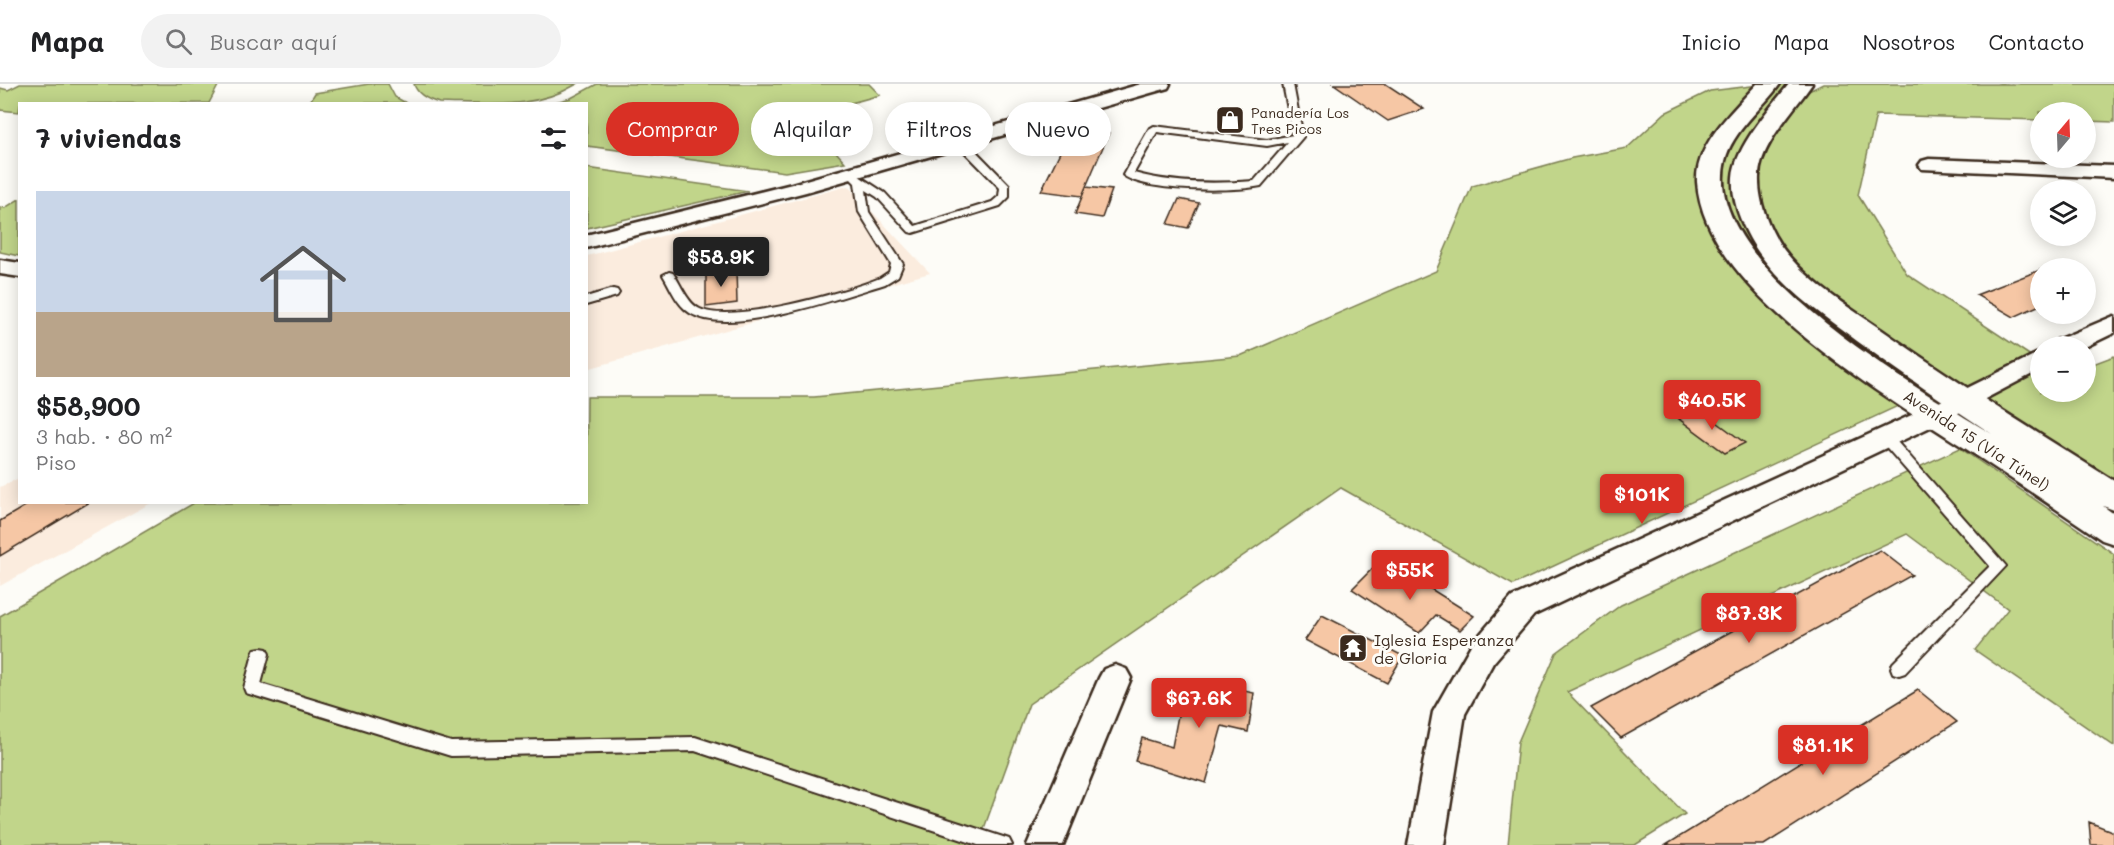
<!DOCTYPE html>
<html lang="es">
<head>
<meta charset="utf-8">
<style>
	:root { --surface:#fff; --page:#f2f2f2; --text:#202124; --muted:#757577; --line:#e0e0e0; --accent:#d93025 }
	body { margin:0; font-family:Mali,sans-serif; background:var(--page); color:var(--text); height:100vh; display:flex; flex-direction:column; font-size:22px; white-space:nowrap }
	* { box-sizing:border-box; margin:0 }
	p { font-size:20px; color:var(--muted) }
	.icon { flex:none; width:33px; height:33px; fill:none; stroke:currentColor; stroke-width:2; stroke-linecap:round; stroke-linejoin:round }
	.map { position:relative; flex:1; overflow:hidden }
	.sheet { position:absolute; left:18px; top:18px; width:570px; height:402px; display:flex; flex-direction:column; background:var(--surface); border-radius:0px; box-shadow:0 3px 15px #0003 }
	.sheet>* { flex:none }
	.banner { position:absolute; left:606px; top:18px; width:570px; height:54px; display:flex; gap:12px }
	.needle { width:39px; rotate:19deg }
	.controls { position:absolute; left:2030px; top:18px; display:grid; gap:12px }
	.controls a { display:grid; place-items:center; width:66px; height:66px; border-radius:50%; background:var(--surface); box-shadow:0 3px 15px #0003; font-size:30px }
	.price { position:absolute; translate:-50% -51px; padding:0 14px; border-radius:6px; background:var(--accent); color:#fff; font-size:20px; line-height:39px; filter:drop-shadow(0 2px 3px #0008) }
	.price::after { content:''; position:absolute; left:50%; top:36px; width:18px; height:14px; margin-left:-9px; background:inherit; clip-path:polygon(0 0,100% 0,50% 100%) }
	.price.on { background:#222; color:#fff }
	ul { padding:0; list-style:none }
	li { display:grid; align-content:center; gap:12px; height:318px; padding:0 18px }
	li span { display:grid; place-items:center; height:186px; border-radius:0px; color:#555 }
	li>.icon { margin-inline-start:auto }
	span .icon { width:108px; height:108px; fill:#fffc; stroke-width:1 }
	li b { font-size:26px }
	h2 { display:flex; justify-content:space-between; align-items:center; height:72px; padding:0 18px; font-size:26px }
	.pill { padding:0 21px; border-radius:27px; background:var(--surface); box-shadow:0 3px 15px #0003; font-size:21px; line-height:54px }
	.pill.on { background:var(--accent); color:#fff }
	header { display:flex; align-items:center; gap:36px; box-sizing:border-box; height:84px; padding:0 30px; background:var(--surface); border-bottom:2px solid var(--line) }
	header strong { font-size:28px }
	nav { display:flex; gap:33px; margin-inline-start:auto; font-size:21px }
	.search { width:420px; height:54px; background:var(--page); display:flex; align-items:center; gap:15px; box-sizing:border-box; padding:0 21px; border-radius:33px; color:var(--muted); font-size:22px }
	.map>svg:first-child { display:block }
</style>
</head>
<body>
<header>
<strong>Mapa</strong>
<div class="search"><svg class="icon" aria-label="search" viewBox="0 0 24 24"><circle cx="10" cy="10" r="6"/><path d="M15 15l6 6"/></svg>Buscar aquí</div>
<nav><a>Inicio</a><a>Mapa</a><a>Nosotros</a><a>Contacto</a></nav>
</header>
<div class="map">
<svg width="2114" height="761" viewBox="0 0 2114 761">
	<rect width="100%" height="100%" fill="#fdfcf7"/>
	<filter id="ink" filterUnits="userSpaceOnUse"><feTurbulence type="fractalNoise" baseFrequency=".0167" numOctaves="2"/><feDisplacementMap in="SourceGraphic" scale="12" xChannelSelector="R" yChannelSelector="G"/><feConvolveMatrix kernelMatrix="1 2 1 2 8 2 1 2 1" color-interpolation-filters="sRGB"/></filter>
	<g filter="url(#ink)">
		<!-- built -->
		<path fill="#fbecde" d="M848 102 930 189 587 285V172Z
			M19 394 20 418 151 419 0 502V403Z"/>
		<!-- green -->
		<path fill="#c1d58a" stroke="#7e8054" stroke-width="1.5" d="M20 0H219L209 19 20 20 19 28 0 26V4L8 6Z
			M369 0H388L395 13 406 19H309L315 9Z
			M414 0H577C534 26 488 20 439 19 429 16 417 11 414 0Z
			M597 0H869L880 11 804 32 845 78 785 88 587 62 586 20 551 19 571 14Z
			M1768 0H1788L1786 3 1807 8 1823 0H2114V38L2085 37V28H2040V36L1876 31 1858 111 1907 190 2040 278V308H2085V283L2114 272V407L1945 300 1513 501 1341 404 1029 620 978 761H0V532L194 419 586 418 587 313H814L1240 272 1436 187 1472 102 1572 74 1627 64 1665 29 1710 7Z
			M587 84 748 107 587 144Z
			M19 115V172L0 168V123L5 124Z
			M1960 364 2114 470V662L1975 566 2008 525 1907 450 1567 608 1685 730 1635 761H1508L1518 658 1556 569 1621 521Z"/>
		<!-- building -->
		<path fill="#f6c7a5" stroke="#3b2a1e" stroke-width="1.5" d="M1334 0H1386L1424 25 1388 37Z
			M1066 44 1109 49 1082 112 1041 107 1061 66 1056 65Z
			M1086 103 1112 106 1102 134 1075 130Z
			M1179 115 1199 119 1188 144 1168 140Z
			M736 186 737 219 706 223V189Z
			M2040 186V221L2014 233 1976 211Z
			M1699 325 1745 359 1725 369 1679 335Z
			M32 418H90L0 472V437Z
			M1880 466 1912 491 1621 654 1591 624Z
			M1373 484 1394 498 1404 488 1474 532 1460 546 1436 531 1419 549 1352 505Z
			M1322 531 1403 572 1387 599 1305 556Z
			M1185 595 1254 609 1248 648 1222 642 1206 699 1135 677 1142 654 1172 663Z
			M1918 606 1957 638 1764 761H1666Z
			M2089 738 2114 748V761H2091Z"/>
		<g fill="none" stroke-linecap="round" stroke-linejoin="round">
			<!-- lane casing -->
			<g stroke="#3b2a1e" stroke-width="4">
				<path id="lane" d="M1283 0H1293L1303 53 1261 102C1233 108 1144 108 1123 91L1149 45 1154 42 1267 56 1293 51ZM1157 48 1267 62 1288 58 1254 97C1214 100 1173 100 1134 89Z
					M961 55 965 56 1009 101V113L1000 122 913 149 909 148 877 113 866 106 869 128 903 180 898 192 885 200C842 213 729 254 690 229 677 221 671 204 663 191L669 188 673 189C681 200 687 219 700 225 733 240 846 208 880 194L889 188 891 180 859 128 855 99 850 94 855 91 859 92 885 109 915 142 992 118 999 112 1000 104 957 60 956 58Z
					M613 205 617 206 619 209 617 212 586 221V213Z
					M1886 349 1891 351 2006 482 1905 589 1899 591 1893 589 1891 584 1893 579 1990 482 1881 357 1879 354 1881 351Z
					M261 564 267 565 269 570 261 600 451 658 695 653 1003 753 1009 755 1012 761H978L695 667 451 672 246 609 244 604 253 570 255 565Z"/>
			</g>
			<!-- street casing -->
			<g stroke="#3b2a1e" stroke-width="5">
				<path id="street" d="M1141 0H1170L1168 4 806 108 586 164V151L792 100Z
					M1929 75 2114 82V94L1922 85 1919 81 1922 77Z
					M0 176 20 179V193L0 190Z
					M2114 232V249L2085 263 2054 262 2057 256Z
					M2040 268V286L1945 336 1534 531 1493 579 1465 630 1444 761H1408L1433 628 1471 561 1512 513 1927 324Z
					M1115 581 1126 585 1131 594 1063 761H1027L1099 594 1104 585Z"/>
			</g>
			<!-- secondary casing -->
			<g stroke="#3b2a1e" stroke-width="5">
				<path id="secondary" d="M1757 0H1780C1763 24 1732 47 1725 77 1699 181 1918 304 1992 350 1946 320 1901 289 1857 257 1825 233 1790 209 1765 177 1747 154 1731 122 1733 93 1735 63 1771 23 1789 0H1812C1795 25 1759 62 1759 93 1758 116 1768 143 1781 162 1806 197 1847 222 1882 246 1957 299 2036 348 2114 397V426L2103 422 2114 430V460L2102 456C2059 427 2017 398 1974 370 1890 315 1704 208 1697 98 1695 60 1734 26 1757 0Z"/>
			</g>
			<!-- lane -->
			<use href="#lane" fill="#fdfcf7" fill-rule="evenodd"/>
			<!-- street -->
			<use href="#street" fill="#fdfcf7" fill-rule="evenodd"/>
			<!-- secondary -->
			<use href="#secondary" fill="#fdfcf7" fill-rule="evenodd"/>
		</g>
	</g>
	<!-- icons -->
	<defs>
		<g id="shop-square" transform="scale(1.5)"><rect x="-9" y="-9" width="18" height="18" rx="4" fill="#3b2a1e" stroke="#fdfcf7"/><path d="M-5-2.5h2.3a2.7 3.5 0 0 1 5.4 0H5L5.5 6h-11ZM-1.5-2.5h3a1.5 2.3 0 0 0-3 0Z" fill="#fff"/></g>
		<g id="temple-square" transform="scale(1.5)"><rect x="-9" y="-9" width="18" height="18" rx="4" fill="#3b2a1e" stroke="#fdfcf7"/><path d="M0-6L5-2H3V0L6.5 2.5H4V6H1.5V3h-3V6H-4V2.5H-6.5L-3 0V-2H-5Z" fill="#fff"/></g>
	</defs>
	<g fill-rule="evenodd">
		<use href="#shop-square" x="1230" y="36"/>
		<use href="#temple-square" x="1353" y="564"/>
	</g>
	<g text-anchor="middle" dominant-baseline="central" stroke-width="6" stroke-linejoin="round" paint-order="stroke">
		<!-- far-poi labels -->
		<g font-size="14" fill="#3b2a1e" stroke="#fdfcf7" text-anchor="start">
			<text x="1251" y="28">Panadería Los<tspan x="1251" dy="16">Tres Picos</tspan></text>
		</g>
		<!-- street labels -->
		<g font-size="16" fill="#3b2a1e" stroke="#fdfcf7">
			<text transform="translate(1977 356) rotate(33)">Avenida 15 (Vía Túnel)</text>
		</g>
		<!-- poi labels -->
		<g font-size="16" fill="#3b2a1e" stroke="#fdfcf7" text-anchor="start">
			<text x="1374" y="555">Iglesia Esperanza<tspan x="1374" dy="18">de Gloria</tspan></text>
		</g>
	</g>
</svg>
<div class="controls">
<a><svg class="needle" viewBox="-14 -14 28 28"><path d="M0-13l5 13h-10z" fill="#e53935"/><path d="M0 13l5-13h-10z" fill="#757577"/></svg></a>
<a><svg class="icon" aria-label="layers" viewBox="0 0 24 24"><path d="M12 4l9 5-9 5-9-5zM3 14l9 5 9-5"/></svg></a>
<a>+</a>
<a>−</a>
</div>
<b class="price on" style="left:721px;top:204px">$58.9K</b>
<b class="price" style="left:1712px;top:347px">$40.5K</b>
<b class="price" style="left:1642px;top:441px">$101K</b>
<b class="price" style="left:1410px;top:517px">$55K</b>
<b class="price" style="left:1749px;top:560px">$87.3K</b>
<b class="price" style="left:1199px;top:645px">$67.6K</b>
<b class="price" style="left:1823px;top:692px">$81.1K</b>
<div class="banner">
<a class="pill on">Comprar</a>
<a class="pill">Alquilar</a>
<a class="pill">Filtros</a>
<a class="pill">Nuevo</a>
</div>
<section class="sheet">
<h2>7 viviendas<svg class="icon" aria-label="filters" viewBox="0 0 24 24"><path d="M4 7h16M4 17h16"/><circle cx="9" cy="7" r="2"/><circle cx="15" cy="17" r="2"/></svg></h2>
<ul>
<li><span style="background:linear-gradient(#c9d6e8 65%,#b9a48a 0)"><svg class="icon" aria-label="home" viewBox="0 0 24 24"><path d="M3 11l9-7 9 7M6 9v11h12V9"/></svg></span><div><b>$58,900</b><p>3 hab. · 80 m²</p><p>Piso</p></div></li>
</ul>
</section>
</div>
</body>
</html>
